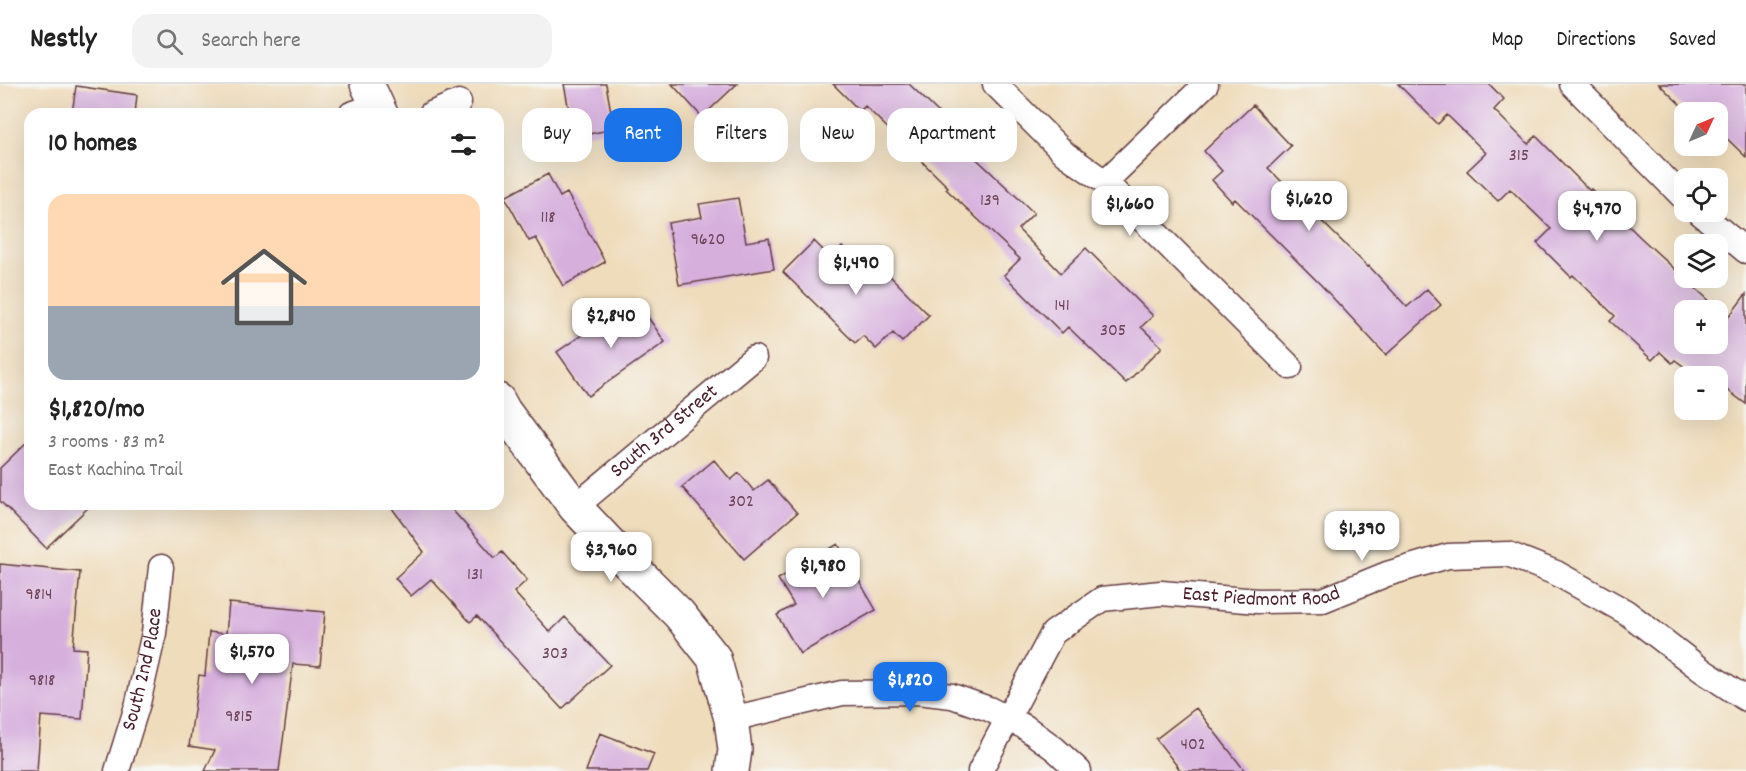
<!DOCTYPE html>
<html lang="en">
<head>
<meta charset="utf-8">
<style>
	:root { --surface:#fff; --page:#f2f2f2; --text:#222; --muted:#767676; --line:#e0e0e0; --accent:#1a73e8 }
	body { margin:0; font-family:Dekko,sans-serif; background:var(--page); color:var(--text); height:100vh; display:flex; flex-direction:column; font-size:22px; white-space:nowrap }
	* { box-sizing:border-box; margin:0 }
	p { font-size:20px; color:var(--muted) }
	.icon { flex:none; width:33px; height:33px; fill:none; stroke:currentColor; stroke-width:2; stroke-linecap:round; stroke-linejoin:round }
	.map { position:relative; flex:1; overflow:hidden }
	.side { position:absolute; left:24px; top:24px; width:480px; height:402px; display:flex; flex-direction:column; background:var(--surface); border-radius:18px; box-shadow:0 6px 24px #0002 }
	.side>* { flex:none }
	.hud { position:absolute; left:522px; top:24px; width:570px; height:54px; display:flex; gap:12px }
	.needle { width:39px; rotate:46deg }
	.fabs { position:absolute; left:1674px; top:18px; display:grid; gap:12px }
	.fabs a { display:grid; place-items:center; width:54px; height:54px; border-radius:12px; background:var(--surface); box-shadow:0 6px 24px #0002; font-size:30px }
	.price { position:absolute; translate:-50% -51px; padding:0 14px; border-radius:12px; background:#fff; color:#222; font-size:20px; line-height:39px; filter:drop-shadow(0 2px 3px #0008) }
	.price::after { content:''; position:absolute; left:50%; top:36px; width:18px; height:14px; margin-left:-9px; background:inherit; clip-path:polygon(0 0,100% 0,50% 100%) }
	.price.current { background:var(--accent); color:#fff }
	ul { padding:0; list-style:none }
	li { display:grid; align-content:center; gap:12px; height:318px; padding:0 24px }
	li span { display:grid; place-items:center; height:186px; border-radius:18px; color:#555 }
	li>.icon { margin-inline-start:auto }
	span .icon { width:108px; height:108px; fill:#fffc; stroke-width:1 }
	li b { font-size:26px }
	h2 { display:flex; justify-content:space-between; align-items:center; height:72px; padding:0 24px; font-size:26px }
	.chip { padding:0 21px; border-radius:18px; background:var(--surface); box-shadow:0 6px 24px #0002; font-size:21px; line-height:54px }
	.chip.current { background:var(--accent); color:#fff }
	header { display:flex; align-items:center; gap:36px; box-sizing:border-box; height:84px; padding:0 30px; background:var(--surface); border-bottom:2px solid var(--line) }
	header strong { font-size:28px }
	nav { display:flex; gap:33px; margin-inline-start:auto; font-size:21px }
	.search { width:420px; height:54px; background:var(--page); display:flex; align-items:center; gap:15px; box-sizing:border-box; padding:0 21px; border-radius:18px; color:var(--muted); font-size:22px }
	.map>svg:first-child { display:block }
</style>
</head>
<body>
<header>
<strong>Nestly</strong>
<div class="search"><svg class="icon" aria-label="search" viewBox="0 0 24 24"><circle cx="10" cy="10" r="6"/><path d="M15 15l6 6"/></svg>Search here</div>
<nav><a>Map</a><a>Directions</a><a>Saved</a></nav>
</header>
<div class="map">
<svg width="1746" height="687" viewBox="0 0 1746 687">
	<rect width="100%" height="100%" fill="#f6f6f2"/>
	<filter id="ink" filterUnits="userSpaceOnUse"><feTurbulence type="fractalNoise" baseFrequency=".0167" numOctaves="2"/><feDisplacementMap in="SourceGraphic" scale="12" xChannelSelector="R" yChannelSelector="G"/><feConvolveMatrix kernelMatrix="1 2 1 2 8 2 1 2 1" color-interpolation-filters="sRGB"/></filter>
	<filter id="wash" filterUnits="userSpaceOnUse"><feTurbulence type="fractalNoise" baseFrequency=".008" numOctaves="4" result="noise"/><feDisplacementMap in="SourceGraphic" scale="24" xChannelSelector="R" yChannelSelector="G"/><feGaussianBlur stdDeviation="1.35" result="paint"/><feColorMatrix in="noise" values="0 0 0 0 0 0 0 0 0 0 0 0 0 0 0 0 0 1.4 0 .05"/><feComposite in="paint" operator="in"/></filter>
	<g filter="url(#wash)">
		<rect width="100%" height="100%" fill="#efdcbb"/>
		<g id="blocks">
			<!-- building -->
			<path fill="#d6afdd" fill-rule="evenodd" d="M564 0H606L614 45 574 53Z
				M672 0H737L702 33Z
				M833 0H909L938 28 933 34 1034 129 1018 145 1061 189 1086 164 1153 232 1141 243 1162 263 1126 299 1068 243 1062 249 1004 191 1020 175 946 105 948 103 865 22 860 27Z
				M1398 0H1489L1504 15 1494 26 1528 60 1536 52 1590 107 1591 105 1640 153 1728 234 1746 210V320L1718 299V292H1697L1675 276 1672 279 1660 268 1652 276 1610 237 1615 232 1573 191 1571 193 1537 159 1551 145 1510 105 1498 117 1467 87 1486 69 1447 31 1438 40ZM1684 226H1718V260H1684Z
				M1659 0H1746V73L1718 46V28H1688Z
				M76 2 137 11 135 30H72Z
				M1253 21 1291 62 1268 84 1368 183 1369 182 1407 223 1427 205 1441 221 1386 271 1321 201 1235 115 1232 118 1212 96 1222 87 1204 67Z
				M548 90 560 113 567 109 605 178 563 202 536 154 529 157 505 113Z
				M738 114 746 158 769 154 774 185 679 201 668 139 702 133 699 120Z
				M814 157 831 174 842 163 867 187 876 178 929 231 902 258 893 249 876 265 863 252 855 259 783 188Z
				M639 220 665 258 588 312 557 268 614 229 618 235Z
				M30 355V420H92L46 464 0 417V384Z
				M714 376 731 396 739 389 754 407 768 396 797 429 744 475 682 403Z
				M389 420H447L495 474 502 468 527 496 514 508 550 548 565 533 610 581 562 625 477 532 470 538 431 495 411 512 395 494 424 468Z
				M838 460 876 526 800 570 777 531 794 521 778 495Z
				M0 480 80 488 73 564 87 565 82 635 41 632 37 687H0Z
				M229 519 325 528 320 582 293 580 279 687H205L215 666 189 662 199 591 205 592 209 548 226 550Z
				M1196 624 1245 687H1181L1156 655Z
				M600 649 654 670 647 687H586Z"/>
		</g>
	</g>
	<g filter="url(#ink)">
		<use href="#blocks" fill-opacity="0" stroke="#633b41" stroke-width="1.5"/>
		<g fill="none" stroke-linecap="round" stroke-linejoin="round">
			<!-- street casing -->
			<g stroke="#633b41" stroke-width="27">
				<g id="street">
					<path d="M995 0 1065 70 1105 98 1290 283"/>
					<path d="M1572 0 1684 114"/>
					<path d="M351 30 377 21"/>
					<path d="M431 30 459 18"/>
					<path d="M1105 98 1206 0"/>
					<path d="M1699 128 1746 167"/>
					<path id="s1" d="M575 423 754 274"/>
					<path d="M731 635 842 609 918 608 952 612 989 625 1025 643 1055 665 1079 687"/>
					<path id="s2" d="M117 687 138 619 154 549 161 483"/>
					<path id="s3" d="M980 687 1053 549 1102 515 1161 509 1258 517 1323 516 1387 490 1448 472 1508 470 1556 489 1626 528 1703 587 1746 615"/>
				</g>
			</g>
			<!-- secondary casing -->
			<g stroke="#633b41" stroke-width="36">
				<path id="secondary" d="M367 0 381 30
					M498 316 504 327 575 423 629 480 679 530 714 574 731 635 735 666 732 687"/>
			</g>
			<!-- street -->
			<use href="#street" stroke="#fff" stroke-width="24"/>
			<!-- secondary -->
			<use href="#secondary" stroke="#fff" stroke-width="33"/>
		</g>
	</g>
	<g text-anchor="middle" dominant-baseline="central" stroke-width="4.5" stroke-linejoin="round" paint-order="stroke">
		<!-- number labels -->
		<g font-size="18" fill="#6d4358">
			<text x="1519" y="72">315</text>
			<text x="990" y="117">139</text>
			<text x="548" y="134">118</text>
			<text x="708" y="156">9620</text>
			<text x="1062" y="222">141</text>
			<text x="1113" y="247">305</text>
			<text x="741" y="418">302</text>
			<text x="475" y="491">131</text>
			<text x="39" y="511">9814</text>
			<text x="555" y="570">303</text>
			<text x="42" y="597">9818</text>
			<text x="239" y="633">9815</text>
			<text x="1193" y="661">402</text>
		</g>
		<!-- street labels -->
		<g font-size="21" fill="#4a1f2b" stroke="#f6f6f2">
			<text stroke="none"><textPath href="#s1" startOffset="117">South 3rd Street</textPath></text>
			<text stroke="none"><textPath href="#s3" startOffset="376">East Piedmont Road</textPath></text>
			<text stroke="none"><textPath href="#s2" startOffset="105">South 2nd Place</textPath></text>
		</g>
	</g>
</svg>
<div class="fabs">
<a><svg class="needle" viewBox="-14 -14 28 28"><path d="M0-13l5 13h-10z" fill="#e53935"/><path d="M0 13l5-13h-10z" fill="#767676"/></svg></a>
<a><svg class="icon" aria-label="locate" viewBox="0 0 24 24"><circle cx="12" cy="12" r="6"/><path d="M12 2v4M12 18v4M2 12h4M18 12h4"/></svg></a>
<a><svg class="icon" aria-label="layers" viewBox="0 0 24 24"><path d="M12 4l9 5-9 5-9-5zM3 14l9 5 9-5"/></svg></a>
<a>+</a>
<a>−</a>
</div>
<b class="price" style="left:1309px;top:148px">$1,620</b>
<b class="price" style="left:1130px;top:153px">$1,660</b>
<b class="price" style="left:1597px;top:158px">$4,970</b>
<b class="price" style="left:856px;top:212px">$1,490</b>
<b class="price" style="left:611px;top:265px">$2,840</b>
<b class="price" style="left:1362px;top:478px">$1,390</b>
<b class="price" style="left:611px;top:499px">$3,960</b>
<b class="price" style="left:823px;top:515px">$1,980</b>
<b class="price" style="left:252px;top:601px">$1,570</b>
<b class="price current" style="left:910px;top:629px">$1,820</b>
<div class="hud">
<a class="chip">Buy</a>
<a class="chip current">Rent</a>
<a class="chip">Filters</a>
<a class="chip">New</a>
<a class="chip">Apartment</a>
</div>
<section class="side">
<h2>10 homes<svg class="icon" aria-label="filters" viewBox="0 0 24 24"><path d="M4 7h16M4 17h16"/><circle cx="9" cy="7" r="2"/><circle cx="15" cy="17" r="2"/></svg></h2>
<ul>
<li><span style="background:linear-gradient(#ffd9b3 60%,#9aa5b1 0)"><svg class="icon" aria-label="home" viewBox="0 0 24 24"><path d="M3 11l9-7 9 7M6 9v11h12V9"/></svg></span><div><b>$1,820/mo</b><p>3 rooms · 83 m²</p><p>East Kachina Trail</p></div></li>
</ul>
</section>
</div>
</body>
</html>
